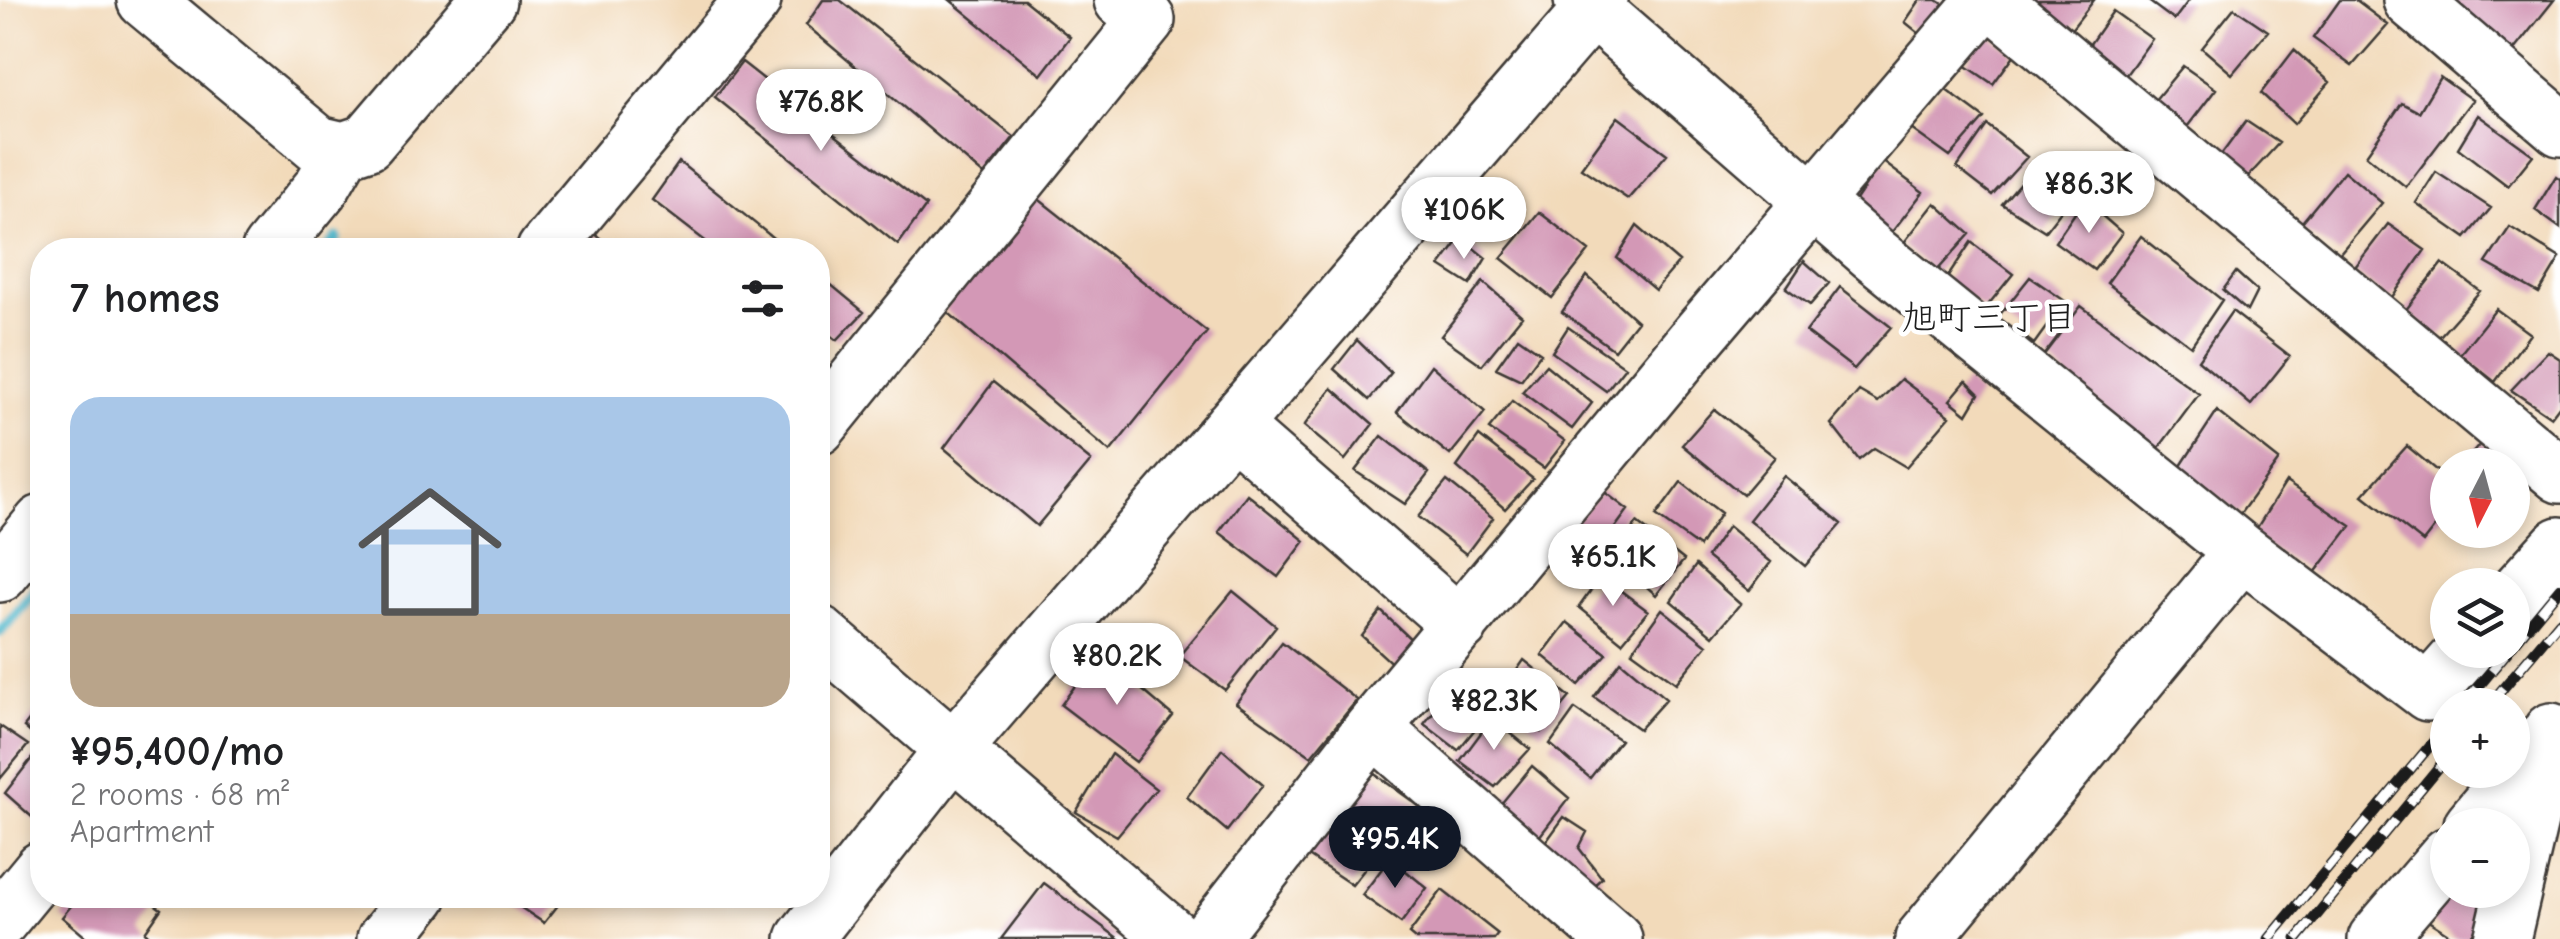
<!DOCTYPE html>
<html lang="en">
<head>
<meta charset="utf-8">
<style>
	:root { --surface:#fff; --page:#f2f2f2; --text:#202124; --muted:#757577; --accent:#111827 }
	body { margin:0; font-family:"Comic Neue","Klee One",sans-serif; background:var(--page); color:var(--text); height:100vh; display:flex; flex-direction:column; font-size:38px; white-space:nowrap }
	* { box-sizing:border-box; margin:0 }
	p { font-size:32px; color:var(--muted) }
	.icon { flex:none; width:55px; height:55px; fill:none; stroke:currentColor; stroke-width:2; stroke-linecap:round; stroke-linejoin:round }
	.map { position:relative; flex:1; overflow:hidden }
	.sheet { position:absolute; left:30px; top:238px; width:800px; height:670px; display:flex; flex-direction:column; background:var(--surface); border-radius:40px; box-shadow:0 5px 15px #0003 }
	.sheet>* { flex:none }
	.needle { width:65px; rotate:186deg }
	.tools { position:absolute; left:2430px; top:448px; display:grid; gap:20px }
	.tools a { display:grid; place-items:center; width:100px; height:100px; border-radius:50%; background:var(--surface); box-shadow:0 5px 15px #0003; font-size:50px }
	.price { position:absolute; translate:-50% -85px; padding:0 22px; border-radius:35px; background:#fff; color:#222; font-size:32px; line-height:65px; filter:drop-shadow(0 2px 5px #0008) }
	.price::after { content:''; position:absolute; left:50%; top:60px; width:30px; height:22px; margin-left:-15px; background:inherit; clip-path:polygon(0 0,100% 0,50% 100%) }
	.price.current { background:var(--accent); color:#fff }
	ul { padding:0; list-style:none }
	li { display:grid; align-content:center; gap:20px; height:530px; padding:0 40px }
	li span { display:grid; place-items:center; height:310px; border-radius:30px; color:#555 }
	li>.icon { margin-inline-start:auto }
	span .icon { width:180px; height:180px; fill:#fffc; stroke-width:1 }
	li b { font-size:42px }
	h2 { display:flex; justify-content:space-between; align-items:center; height:120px; padding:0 40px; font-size:42px }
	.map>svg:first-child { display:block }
</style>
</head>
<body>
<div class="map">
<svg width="2560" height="939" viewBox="0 0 2560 939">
	<rect width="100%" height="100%" fill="#fff"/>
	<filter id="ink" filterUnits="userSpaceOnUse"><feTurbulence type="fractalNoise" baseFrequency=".01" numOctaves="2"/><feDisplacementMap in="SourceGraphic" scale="20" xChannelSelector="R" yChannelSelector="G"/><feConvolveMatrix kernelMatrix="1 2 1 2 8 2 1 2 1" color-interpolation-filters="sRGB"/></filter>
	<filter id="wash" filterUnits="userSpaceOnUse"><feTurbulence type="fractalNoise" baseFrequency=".0048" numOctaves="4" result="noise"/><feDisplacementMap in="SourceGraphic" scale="40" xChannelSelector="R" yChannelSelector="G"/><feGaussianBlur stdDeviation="2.25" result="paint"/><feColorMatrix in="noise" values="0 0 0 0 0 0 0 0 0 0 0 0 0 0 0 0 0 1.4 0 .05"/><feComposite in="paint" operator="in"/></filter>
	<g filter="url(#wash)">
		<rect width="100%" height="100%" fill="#f2daba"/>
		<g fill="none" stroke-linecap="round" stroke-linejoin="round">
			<!-- stream -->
			<path stroke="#4cb6ca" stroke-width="11" d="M327 250 337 238
				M0 632 42 582"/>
		</g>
		<g id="blocks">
			<!-- building -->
			<path fill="#d398b6" d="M823 0H840L1014 137 984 175 806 25Z
				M950 0H1024L1070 37 1041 75Z
				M1920 0H1937L1949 8 1926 39 1905 22Z
				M2039 0H2094L2070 31 2033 9Z
				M2147 0H2189L2174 20Z
				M2340 0H2355L2388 25 2352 66 2313 38Z
				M2441 0H2554L2510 55Z
				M2234 8 2268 31 2232 74 2202 48Z
				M2113 11 2152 39 2123 79 2087 48Z
				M1985 32 2015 54 1993 84 1965 65Z
				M2294 50 2330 82 2294 124 2261 93Z
				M742 62 926 206 898 245 715 97Z
				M2183 66 2216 89 2184 131 2150 106Z
				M2440 77 2472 100 2406 187 2366 155 2402 103 2419 112Z
				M1942 87 1984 118 1950 157 1911 129Z
				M2478 115 2533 155 2508 186 2458 148Z
				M1618 117 1667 154 1628 199 1581 168Z
				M2246 121 2279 143 2244 181 2218 159Z
				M1987 125 2027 157 1992 195 1957 168Z
				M1882 161 1923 192 1888 237 1850 209Z
				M679 162 788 250H717L652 200Z
				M2035 165 2073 195 2045 231 2002 204Z
				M2344 171 2382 203 2339 254 2298 227Z
				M2436 172 2491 208 2466 238 2416 203Z
				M2556 176 2560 179V228L2535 210Z
				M1036 197 1207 332 1110 452 944 309Z
				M2084 200 2122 233 2094 270 2055 242Z
				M1935 203 1970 234 1935 273 1902 245Z
				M1539 212 1589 251 1552 298 1501 258Z
				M2388 224 2425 250 2390 300 2352 271Z
				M1637 226 1679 262 1655 290 1617 258Z
				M2510 227 2560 258 2539 293 2486 263Z
				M594 233 614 250H583Z
				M2141 236 2222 300 2191 346 2107 283Z
				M1461 238 1486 258 1470 285 1440 266Z
				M1971 242 2013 274 1984 310 1945 281Z
				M1804 261 1829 283 1810 305 1786 288Z
				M2442 263 2480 291 2439 337 2405 311Z
				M2236 272 2257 291 2247 311 2223 290Z
				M818 274 864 312 837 340 818 325Z
				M1587 276 1637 321 1614 350 1562 312Z
				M2030 277 2065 301 2034 344 1998 317Z
				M1483 282 1522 316 1482 365 1441 336Z
				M1840 287 1891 327 1854 369 1806 332Z
				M2081 306 2199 394 2155 453 2043 356Z
				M2496 309 2530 334 2495 382 2460 354Z
				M2232 311 2290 356 2251 405 2198 360Z
				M1568 327 1625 367 1606 391 1552 352Z
				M1518 337 1541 353 1521 380 1496 368Z
				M1357 340 1391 373 1369 400 1334 369Z
				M2548 351 2560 359V405L2551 417 2511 390Z
				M1431 365 1485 412 1450 455 1397 412Z
				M1546 365 1592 403 1572 429 1522 392Z
				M1901 379 1950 416 1906 467 1874 448 1859 460 1831 424 1859 391 1878 402Z
				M1966 381 1979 394 1967 414 1950 400Z
				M993 382 1091 461 1037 526 944 448Z
				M1332 388 1373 424 1345 460 1304 426Z
				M1512 401 1565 441 1544 468 1489 429Z
				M1714 409 1775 457 1743 495 1682 445Z
				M2217 411 2279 460 2240 514 2179 469Z
				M1382 436 1429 473 1405 504 1355 471Z
				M1479 436 1533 479 1505 509 1457 467Z
				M2482 442 2506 463 2504 465H2462Z
				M2407 446 2448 480V510L2423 542 2363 495Z
				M1784 476 1842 524 1805 566 1749 520Z
				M1447 481 1493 518 1466 554 1418 517Z
				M1681 482 1721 513 1699 547 1656 516Z
				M2286 482 2351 526 2314 574 2251 537Z
				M1602 490 1628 510 1606 540 1574 522Z
				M1247 494 1305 541 1278 577 1219 532Z
				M1637 523 1684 560 1656 595 1613 557Z
				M1728 526 1771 562 1749 591 1707 557Z
				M1696 565 1740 604 1713 636 1671 601Z
				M1601 576 1648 611 1622 642 1579 607Z
				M1233 591 1276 626 1225 690 1179 656Z
				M1662 609 1707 645 1676 683 1632 651Z
				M1381 611 1417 645 1399 670 1362 636Z
				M1567 622 1607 654 1579 685 1542 655Z
				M1282 642 1357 700 1311 756 1236 703Z
				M1099 653 1173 716 1136 762 1061 705Z
				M1524 660 1570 697 1541 732 1497 699Z
				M1621 661 1666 699 1639 729 1594 697Z
				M1460 678 1493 707 1458 750 1424 724Z
				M42 704V743L24 727Z
				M1575 709 1620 740 1590 778 1550 744Z
				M1492 718 1530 749 1495 787 1460 761Z
				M0 726 28 745 0 779Z
				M1222 749 1263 785 1227 831 1187 797Z
				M1111 754 1156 789 1117 836 1076 812Z
				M32 758 42 766V826L5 793Z
				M1532 766 1569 798 1536 841 1496 810Z
				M1369 770 1426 811 1398 844 1338 807Z
				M1329 816 1379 851 1352 885 1304 853Z
				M1564 817 1587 832 1579 848 1602 878 1581 897 1535 857Z
				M1390 858 1427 888 1401 923 1362 895Z
				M1044 883 1119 939H1001Z
				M1442 890 1498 934 1494 939H1415L1409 934Z
				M2448 890H2485L2496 898 2469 939H2456L2416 913Z
				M80 895H142L161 909 145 932 152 939H88L62 917Z
				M502 895H566L544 923Z"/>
		</g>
	</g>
	<g filter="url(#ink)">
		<use href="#blocks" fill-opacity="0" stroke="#3c3834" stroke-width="2.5"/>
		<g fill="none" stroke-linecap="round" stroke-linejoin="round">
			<!-- minor casing -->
			<g stroke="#3c3834" stroke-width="60">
				<path id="minor" d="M145 0 318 144 343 150 367 142 488 0
					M1582 0 1874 254 2242 552 2428 693 2466 650
					M1992 0 2560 475
					M2411 0 2560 128
					M270 250 321 188 343 150
					M545 250 753 0
					M1232 426 1460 625
					M818 427 1147 20 1122 0
					M0 574 42 523
					M2512 598 2560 545
					M818 633 1175 939
					M1373 728 1614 939
					M2472 825 2544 739
					M0 920 42 869
					M385 939 420 895
					M804 939 951 752 1600 0
					M1208 939 1373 728 1699 335 1985 0
					M1923 939 2242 552
					M2376 939 2448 855
					M2502 939 2551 731"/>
			</g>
			<!-- minor -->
			<use href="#minor" stroke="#fff" stroke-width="55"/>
			<!-- rail casing -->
			<g stroke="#1c1c1c" stroke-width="11">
				<path id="rail" d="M2512 646 2560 588
					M2463 705 2509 650
					M2489 705 2560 621
					M2269 939 2448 724
					M2297 939 2448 756"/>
			</g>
			<!-- rail -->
			<use href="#rail" stroke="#fff" stroke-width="8" stroke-dasharray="22" stroke-linecap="butt"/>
		</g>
	</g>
	<g text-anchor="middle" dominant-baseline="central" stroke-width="9" stroke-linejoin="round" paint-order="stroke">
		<!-- neighbourhood labels -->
		<g font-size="35" fill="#1c1c1c" stroke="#fff">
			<text x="1989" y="317">旭町三丁目</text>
		</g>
	</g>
</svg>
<div class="tools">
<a><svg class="needle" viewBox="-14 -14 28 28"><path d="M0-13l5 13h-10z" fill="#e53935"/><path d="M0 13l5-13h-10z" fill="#757577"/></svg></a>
<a><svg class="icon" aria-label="layers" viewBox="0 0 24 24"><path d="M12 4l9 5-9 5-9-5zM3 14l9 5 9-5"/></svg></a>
<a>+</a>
<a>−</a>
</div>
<b class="price" style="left:821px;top:154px">¥76.8K</b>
<b class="price" style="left:2089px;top:236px">¥86.3K</b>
<b class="price" style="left:1464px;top:262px">¥106K</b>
<b class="price" style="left:1613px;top:609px">¥65.1K</b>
<b class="price" style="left:1117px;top:708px">¥80.2K</b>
<b class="price" style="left:1494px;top:753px">¥82.3K</b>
<b class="price current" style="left:1395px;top:891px">¥95.4K</b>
<section class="sheet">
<h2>7 homes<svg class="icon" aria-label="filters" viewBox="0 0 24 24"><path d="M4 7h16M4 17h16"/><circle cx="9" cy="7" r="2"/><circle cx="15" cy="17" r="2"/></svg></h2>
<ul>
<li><span style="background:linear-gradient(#a9c7e8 70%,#b9a48a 0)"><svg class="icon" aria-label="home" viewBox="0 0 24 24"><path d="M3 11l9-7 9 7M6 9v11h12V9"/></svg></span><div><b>¥95,400/mo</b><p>2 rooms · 68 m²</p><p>Apartment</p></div></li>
</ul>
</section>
</div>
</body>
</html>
